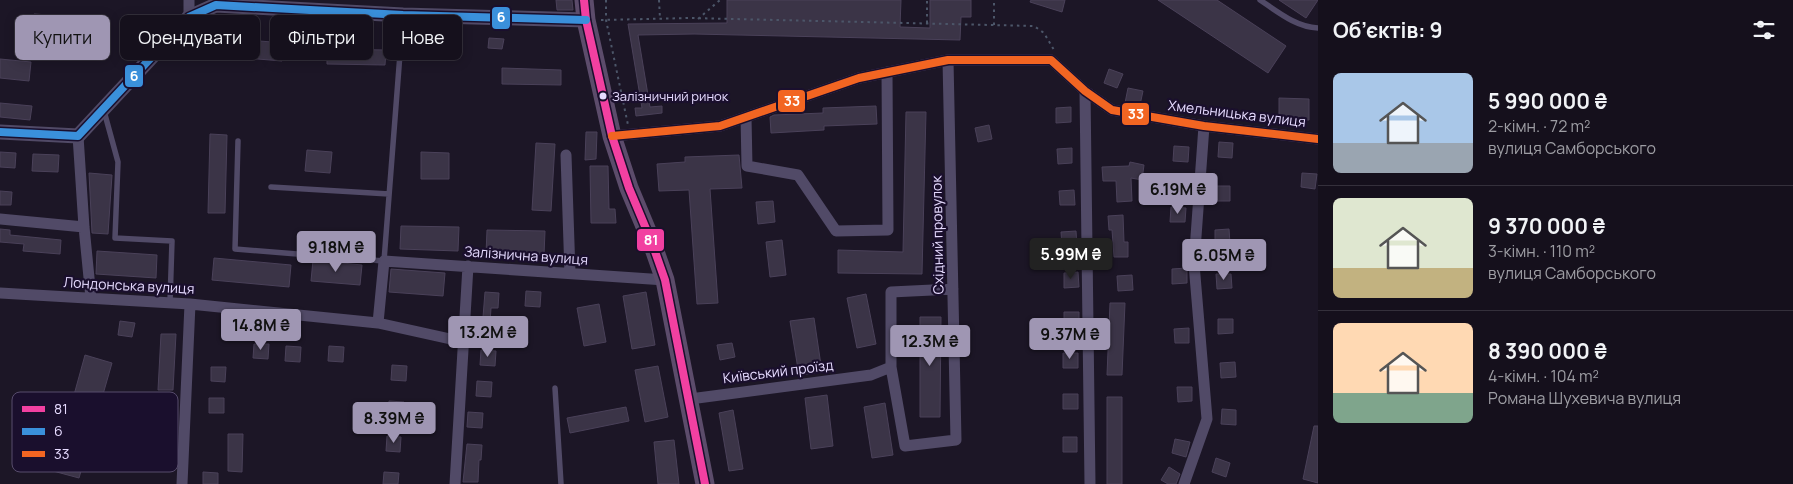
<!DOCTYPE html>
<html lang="uk">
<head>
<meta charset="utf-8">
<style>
	:root { --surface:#15101c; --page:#1e1925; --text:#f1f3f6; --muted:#9d9da3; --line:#34303b; --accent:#9f96b3 }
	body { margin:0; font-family:Manrope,sans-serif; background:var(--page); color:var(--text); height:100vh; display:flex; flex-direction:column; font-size:19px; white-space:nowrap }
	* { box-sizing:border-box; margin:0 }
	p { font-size:16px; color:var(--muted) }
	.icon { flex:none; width:28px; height:28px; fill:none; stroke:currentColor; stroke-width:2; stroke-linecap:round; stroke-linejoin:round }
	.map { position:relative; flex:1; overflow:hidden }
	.details { display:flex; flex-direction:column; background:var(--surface); width:475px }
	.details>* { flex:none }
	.guide { position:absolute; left:15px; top:15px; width:475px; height:45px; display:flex; gap:10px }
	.price { position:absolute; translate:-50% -42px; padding:0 11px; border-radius:5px; background:var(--accent); color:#111; font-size:16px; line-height:32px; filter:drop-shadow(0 1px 2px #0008) }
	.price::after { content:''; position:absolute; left:50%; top:30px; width:15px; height:11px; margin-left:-8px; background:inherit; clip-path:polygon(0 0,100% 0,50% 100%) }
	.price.current { background:#222; color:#fff }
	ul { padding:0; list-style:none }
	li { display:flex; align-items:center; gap:15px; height:125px; padding:0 15px }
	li+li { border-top:1px solid var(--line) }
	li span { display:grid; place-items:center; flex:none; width:140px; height:100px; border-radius:8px; color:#555 }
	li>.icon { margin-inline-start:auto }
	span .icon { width:60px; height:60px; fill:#fffc; stroke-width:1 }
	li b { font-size:21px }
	h2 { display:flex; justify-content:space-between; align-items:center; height:60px; padding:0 15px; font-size:21px }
	.tag { padding:0 18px; border-radius:8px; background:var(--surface); box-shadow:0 2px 12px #0003,0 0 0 1px var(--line); font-size:18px; line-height:45px }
	.tag.current { background:var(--accent); color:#111 }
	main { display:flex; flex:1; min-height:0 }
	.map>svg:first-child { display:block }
</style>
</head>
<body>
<main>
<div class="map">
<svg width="1318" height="484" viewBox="0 0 1318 484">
	<rect width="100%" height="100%" fill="#1c1626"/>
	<!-- building -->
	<path fill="#3b3447" stroke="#4a4159" d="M556 0H572L573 10H557Z
		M727 0H901L900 27 930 28V0H971V17H961L960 40 694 34 638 35 650 107 662 106V113L636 116 635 108H642L628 24 727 23Z
		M1031 0H1065L1062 12 1030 2Z
		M1158 0H1217L1286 46 1268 73Z
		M1279 0H1318L1306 18Z
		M34 14 79 17 78 38 33 36Z
		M137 22 151 26 147 41 133 37Z
		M223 38 284 43 282 61 221 56Z
		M489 38 504 39 502 49 488 48Z
		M327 49 386 50 385 65 327 64Z
		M0 59 31 62 29 81 0 78Z
		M502 68 561 70V85L502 84Z
		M1109 69 1123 74 1117 88 1104 83Z
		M1128 88 1143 91 1140 105 1125 103Z
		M1279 98 1309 99V120L1279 119Z
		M0 103 32 106 30 120 0 117Z
		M876 106 877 124 824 126V130L771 133 770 117 774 115 823 113V108Z
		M1071 107V122L1056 123V108Z
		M906 112H926L922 274 838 273V250L903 252Z
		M989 125 992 139 978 142 975 128Z
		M586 132H597L596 159 585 160Z
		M210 134 227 135 225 213H208Z
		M1219 142 1233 143 1232 158 1218 157Z
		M536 143 555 144 551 211 532 210Z
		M1174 146 1189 147 1188 162 1173 161Z
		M1072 148V163L1058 164 1057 149Z
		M307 150 332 152 330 173 305 171Z
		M0 152 16 153 15 168 0 167Z
		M421 152 449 153V179H421Z
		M33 154 59 155 58 172 32 171Z
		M739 155 742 188 710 189 718 303 697 304 689 190 659 191 657 164 685 162V157Z
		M1130 162 1144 165 1142 180 1131 178 1132 201 1117 202 1116 181H1103L1102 167 1129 166Z
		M590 166H608L609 209H615L616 223H591Z
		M89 173 112 175 108 234 92 233Z
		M1302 173 1317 174 1315 189 1301 187Z
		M1215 186H1230V201H1215Z
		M1074 190 1075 205H1060L1059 191Z
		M0 191 12 192 11 205H0Z
		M773 201 775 222 758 224 756 202Z
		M1171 207 1186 208 1185 222H1170Z
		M1123 215 1124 242H1128V257H1114L1112 230H1109L1108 216Z
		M401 226 459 227 458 251 400 249Z
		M0 229 10 230V235L61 240 60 254 23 251 24 244 0 242Z
		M1229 229 1230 244 1215 245V230Z
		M487 230 545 231 544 255 486 254Z
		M1076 231 1077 246H1062L1061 232Z
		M782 240 786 275 770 277 766 242Z
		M97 251 157 255 156 278 96 274Z
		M214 258 291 265 289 287 212 280Z
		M313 260 362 265 360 285 311 281Z
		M1187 268V283L1172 284V269Z
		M391 269 445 273 443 296 389 292Z
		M1078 272 1079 287 1064 288V273Z
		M1216 274H1231L1232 288 1217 289Z
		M1132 275 1133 290 1118 291 1117 276Z
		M526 291 541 292 540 307 525 306Z
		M485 292 499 293 498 308H491L489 338 482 337V332H475L476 317H483Z
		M646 292 655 345 632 349 623 296Z
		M866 294 876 344 857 348 847 298Z
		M1110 303H1125L1122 375H1107Z
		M599 304 606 342 584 346 577 308Z
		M1064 312H1079V327L1064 326Z
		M920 317H941L940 417H920Z
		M814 318 822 372 799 375 790 321Z
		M1218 319H1233V333L1218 334Z
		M120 321 135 323 132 337 118 335Z
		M1189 328V343H1175L1174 329Z
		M161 334H176L173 390H158Z
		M732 343 735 357 720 360 717 345Z
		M254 344H269L268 359 253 358Z
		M286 346 301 347 300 362 285 361Z
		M329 346 344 347 343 362 328 361Z
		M481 350 496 351 495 366 480 365Z
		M1063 353H1078V368H1063Z
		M85 355 112 363 79 478 53 471Z
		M1235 362 1236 377 1221 378 1220 363Z
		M392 365 407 366 406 381 391 380Z
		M658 366 668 417 645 422 635 370Z
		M211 367H226L225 382 211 381Z
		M477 381 492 382 491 397 476 396Z
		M1177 387H1192V401L1178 402Z
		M1063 394H1078V409H1063Z
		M827 395 833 446 811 449 805 398Z
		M1107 397H1122V484H1107Z
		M209 398H224V413H209Z
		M389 401 404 402 403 416 388 415Z
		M885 403 893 455 872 458 864 407Z
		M626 407 629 421 570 433 567 418Z
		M1222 409 1236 410V425L1221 424Z
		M733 410 743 469 729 471 719 413Z
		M468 412 483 413 482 428 467 427Z
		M1314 426H1318V483L1303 479Z
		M228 434H243L242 472 228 471Z
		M387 436 401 437 400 452 386 451Z
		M1063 437H1077V452H1063Z
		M1175 439 1190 442 1186 457 1172 453Z
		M674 440 679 484H658L654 442Z
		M467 444 482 445 481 460H479L478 482H463Z
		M1216 458 1230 463 1226 477 1212 472Z
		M1169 467 1180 474 1176 484H1168L1161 480Z
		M203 472 218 473V484H203Z
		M384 472 399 473 398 484H383Z"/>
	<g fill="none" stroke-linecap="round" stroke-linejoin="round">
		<!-- path -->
		<path stroke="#4c5669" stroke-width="2" stroke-dasharray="2.5 4" stroke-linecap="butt" d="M606 0V20L628 125
			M659 0 660 19
			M698 19 720 0
			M601 20 691 18 1034 26 1044 33 1054 50
			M927 23V0
			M994 25V0"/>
		<!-- service -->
		<path stroke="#514a67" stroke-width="5.5" d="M1260 0C1278 12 1296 27 1318 28
			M104 111 118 162 115 238 172 241 170 302
			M238 141 235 249 384 261 403 15
			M271 187 389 194
			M555 388 561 484"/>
		<!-- minor -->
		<path stroke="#514a67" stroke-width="11" d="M189 17V0
			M1085 91 1090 484
			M746 117 747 166 798 175 836 231 888 230 887 72
			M78 136 84 227 91 298
			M612 136 720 126 859 78 948 60H1051L1085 91 1112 110 1204 126 1318 139
			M566 155 570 273
			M0 219 84 227
			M0 293 190 304 378 323 464 342
			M378 323 384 261 665 280
			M891 367 905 446 956 440 948 60
			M690 399 871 375 891 367V292L953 289
			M182 484 190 304
			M455 484 468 266
			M1184 484 1207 419 1194 264 1204 126"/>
		<!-- tertiary -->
		<path stroke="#514a67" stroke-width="15" d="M0 132 78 136 189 17 216 5 403 15 586 20"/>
		<!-- primary -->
		<path stroke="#5c4c6b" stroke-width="19" d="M584 0 586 20 612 136 629 188 652 243 665 280 705 484"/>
		<!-- bus-1 casing -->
		<g stroke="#1a0f2d" stroke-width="11">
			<path id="bus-1" d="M584 0 586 20 612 136 629 188 652 243 665 280 705 484"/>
		</g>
		<!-- bus-2 casing -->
		<g stroke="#1a0f2d" stroke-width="11">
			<path id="bus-2" d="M0 132 78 136 189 17 216 5 403 15 586 20"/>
		</g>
		<!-- bus-3 casing -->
		<g stroke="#1a0f2d" stroke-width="11">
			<path id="bus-3" d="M612 136 720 126 859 78 948 60H1051L1085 91 1112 110 1204 126 1318 139"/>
		</g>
		<!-- bus-1 -->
		<use href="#bus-1" stroke="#f240a1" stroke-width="8"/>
		<!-- bus-2 -->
		<use href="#bus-2" stroke="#3a90db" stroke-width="8"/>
		<!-- bus-3 -->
		<use href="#bus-3" stroke="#f26522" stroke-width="8"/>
	</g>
	<!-- markers -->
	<circle fill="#e6dbff" stroke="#1a0f2d" stroke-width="2" cx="603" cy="96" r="4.5"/>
	<g text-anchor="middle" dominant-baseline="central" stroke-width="4.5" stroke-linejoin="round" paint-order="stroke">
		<!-- bus labels -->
		<g font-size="13" fill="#e6dbff" stroke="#1a0f2d" text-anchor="start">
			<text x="612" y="96">Залізничний ринок</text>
		</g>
		<!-- street labels -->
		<g font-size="14" fill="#e6dbff" stroke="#1a0f2d">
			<text transform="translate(1237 113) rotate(7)">Хмельницька вулиця</text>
			<text transform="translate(937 235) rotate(-91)">Східний провулок</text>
			<text transform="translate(526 255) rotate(4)">Залізнична вулиця</text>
			<text transform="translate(129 285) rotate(3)">Лондонська вулиця</text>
			<text transform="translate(778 371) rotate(-7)">Київський проїзд</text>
		</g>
	</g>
	<!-- legend -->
	<rect x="12" y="392" width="166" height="80" rx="8" fill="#1a0f2d" stroke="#574c6c" stroke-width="1"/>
	<rect x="22" y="406" width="23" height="6" fill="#f240a1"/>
	<rect x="22" y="428" width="23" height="7" fill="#3a90db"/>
	<rect x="22" y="451" width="23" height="6" fill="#f26522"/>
	<g font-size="14" fill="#e6dbff">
		<text x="54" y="414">81</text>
		<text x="54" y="436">6</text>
		<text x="54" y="459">33</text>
	</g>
	<g stroke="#1a0f2d" stroke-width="2">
		<rect x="491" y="6" width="20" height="24" rx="5" fill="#3a90db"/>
		<rect x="124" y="64" width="20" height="24" rx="5" fill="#3a90db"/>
		<rect x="777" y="89" width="29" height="24" rx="5" fill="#f26522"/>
		<rect x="1121" y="102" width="29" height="24" rx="5" fill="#f26522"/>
		<rect x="636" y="228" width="29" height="24" rx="5" fill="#f240a1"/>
	</g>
	<g font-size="14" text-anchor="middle" font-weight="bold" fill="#fff">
		<text x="501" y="22">6</text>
		<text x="134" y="81">6</text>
		<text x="792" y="106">33</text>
		<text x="1136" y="119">33</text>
		<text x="651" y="245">81</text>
	</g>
</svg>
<b class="price" style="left:1178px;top:215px">6.19M ₴</b>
<b class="price" style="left:336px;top:273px">9.18M ₴</b>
<b class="price current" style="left:1071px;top:280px">5.99M ₴</b>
<b class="price" style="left:1224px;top:281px">6.05M ₴</b>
<b class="price" style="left:261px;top:351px">14.8M ₴</b>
<b class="price" style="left:488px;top:358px">13.2M ₴</b>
<b class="price" style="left:1070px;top:360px">9.37M ₴</b>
<b class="price" style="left:930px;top:367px">12.3M ₴</b>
<b class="price" style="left:394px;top:444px">8.39M ₴</b>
<div class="guide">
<a class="tag current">Купити</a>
<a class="tag">Орендувати</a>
<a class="tag">Фільтри</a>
<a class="tag">Нове</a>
</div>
</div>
<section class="details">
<h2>Об’єктів: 9<svg class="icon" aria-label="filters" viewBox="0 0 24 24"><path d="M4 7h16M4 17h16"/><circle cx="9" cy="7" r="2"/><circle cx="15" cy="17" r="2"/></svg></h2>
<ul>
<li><span style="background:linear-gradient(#a9c7e8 70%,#9aa5b1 0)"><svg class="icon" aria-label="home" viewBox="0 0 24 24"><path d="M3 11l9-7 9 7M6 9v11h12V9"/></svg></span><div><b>5 990 000 ₴</b><p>2-кімн. · 72 m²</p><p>вулиця Самборського</p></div></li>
<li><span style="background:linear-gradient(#dfe7d0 70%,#c2b280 0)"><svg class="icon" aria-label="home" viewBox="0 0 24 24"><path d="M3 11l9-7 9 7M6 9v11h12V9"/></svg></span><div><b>9 370 000 ₴</b><p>3-кімн. · 110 m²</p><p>вулиця Самборського</p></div></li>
<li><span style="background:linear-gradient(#ffd9b3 70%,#7fa58c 0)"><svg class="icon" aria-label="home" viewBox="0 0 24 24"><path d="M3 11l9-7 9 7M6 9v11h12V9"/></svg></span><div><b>8 390 000 ₴</b><p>4-кімн. · 104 m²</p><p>Романа Шухевича вулиця</p></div></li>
</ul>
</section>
</main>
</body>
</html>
